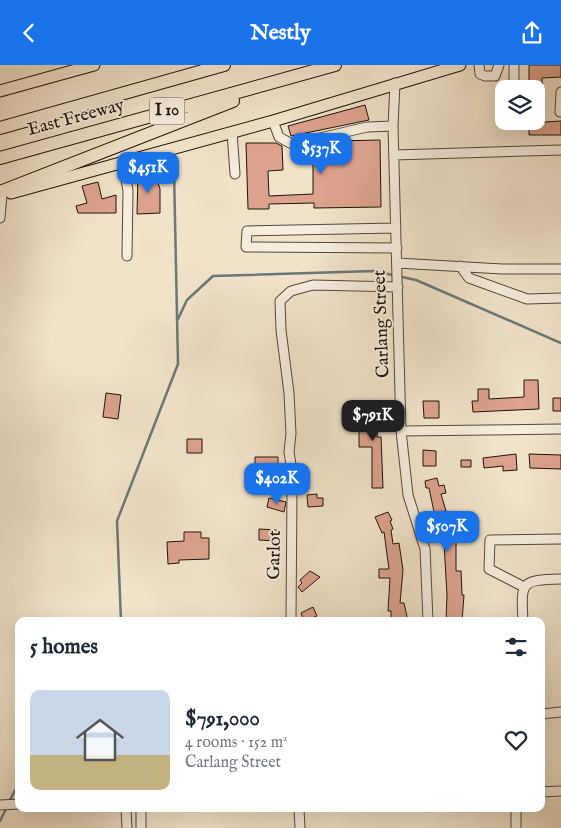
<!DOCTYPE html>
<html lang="en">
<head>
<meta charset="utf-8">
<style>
	:root { --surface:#fff; --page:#f2f2f3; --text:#1f2937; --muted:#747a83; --accent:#1a73e8 }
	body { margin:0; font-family:"IM FELL English",serif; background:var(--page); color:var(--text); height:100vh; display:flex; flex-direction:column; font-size:19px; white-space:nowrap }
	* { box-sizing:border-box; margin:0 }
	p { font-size:16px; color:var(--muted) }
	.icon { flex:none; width:28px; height:28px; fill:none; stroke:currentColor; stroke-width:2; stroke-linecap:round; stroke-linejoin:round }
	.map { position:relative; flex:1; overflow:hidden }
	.side { position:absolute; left:15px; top:552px; width:530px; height:195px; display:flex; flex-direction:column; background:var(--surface); border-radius:10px; box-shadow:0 5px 20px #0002 }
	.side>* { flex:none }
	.controls { position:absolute; left:495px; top:15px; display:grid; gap:10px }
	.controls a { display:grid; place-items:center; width:50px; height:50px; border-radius:10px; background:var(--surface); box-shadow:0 5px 20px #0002; font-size:25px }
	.price { position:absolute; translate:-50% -42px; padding:0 11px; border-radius:10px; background:var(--accent); color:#fff; font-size:16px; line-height:32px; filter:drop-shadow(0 1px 2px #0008) }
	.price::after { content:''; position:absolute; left:50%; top:30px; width:15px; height:11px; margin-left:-8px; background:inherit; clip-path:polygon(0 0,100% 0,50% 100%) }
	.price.active { background:#222; color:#fff }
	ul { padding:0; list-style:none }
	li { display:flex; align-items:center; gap:15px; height:125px; padding:0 15px }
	li span { display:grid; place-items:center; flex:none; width:140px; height:100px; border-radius:10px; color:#555 }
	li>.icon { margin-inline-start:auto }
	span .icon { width:60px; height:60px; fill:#fffc; stroke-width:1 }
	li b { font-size:21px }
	h2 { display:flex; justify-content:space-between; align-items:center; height:60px; padding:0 15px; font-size:21px }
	header { display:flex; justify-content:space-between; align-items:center; height:65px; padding:0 15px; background:var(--accent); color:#fff; font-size:22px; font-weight:800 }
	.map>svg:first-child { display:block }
</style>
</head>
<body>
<header><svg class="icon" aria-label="back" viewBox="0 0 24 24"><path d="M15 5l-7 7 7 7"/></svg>Nestly<svg class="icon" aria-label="share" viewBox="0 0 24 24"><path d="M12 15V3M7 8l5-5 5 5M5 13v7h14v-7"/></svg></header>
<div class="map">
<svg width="561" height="763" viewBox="0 0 561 763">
	<rect width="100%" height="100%" fill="#f1e3ca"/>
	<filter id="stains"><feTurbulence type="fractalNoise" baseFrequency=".004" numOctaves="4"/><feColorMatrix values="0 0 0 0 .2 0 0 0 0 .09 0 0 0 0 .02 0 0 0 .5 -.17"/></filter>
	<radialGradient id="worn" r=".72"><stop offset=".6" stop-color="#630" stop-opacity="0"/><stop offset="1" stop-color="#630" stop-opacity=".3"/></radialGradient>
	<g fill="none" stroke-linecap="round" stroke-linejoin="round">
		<!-- stream -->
		<path stroke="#6b7879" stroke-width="2.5" d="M178 254 187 235 213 211 374 206 416 215 561 278
			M121 556 117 456 178 299 174 105
			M9 737 19 718
			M0 756 7 742"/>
	</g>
	<!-- building -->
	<path fill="#dca28d" stroke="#1e140d" d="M529 0H561V12L542 13 544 57 561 56V70H529V56H536V24H529Z
		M365 40 369 55 291 71 288 61Z
		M380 75 381 142 314 143V138L269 139V144H248L246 78H276L282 81 283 105 268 106 269 131 313 129V81L335 76Z
		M154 106 160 124V148L137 149 138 107Z
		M98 117 102 134 116 130V148H78L76 141 87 138 82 121Z
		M524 315H538L539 344 473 347 472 336H478V324H489V334L524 332Z
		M106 328 121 330 118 354 103 352Z
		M553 333H561V346H553Z
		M363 336 382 337 381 355H377V372H381L383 423H372V382H359V361H370V343H363Z
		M423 336H439V353H424Z
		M187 374H202V388H187Z
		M423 385 436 386V401H423Z
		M516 389 517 405 503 406V401L484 403 483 393Z
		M529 389 561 390V404L530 403Z
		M255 392H278V400L255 401Z
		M461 395H471V402H461Z
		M278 413 279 423 256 424V414Z
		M437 413 439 421 444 420 446 428 441 429 446 446H444L447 459 453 458 456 476V506H461L462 530H464L462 556H446L447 530 444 478H441L440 469 432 470 431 462 437 461 429 423H426L425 416Z
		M317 429V433H323V441L308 442 307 430Z
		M269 433 286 437 284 447 267 442Z
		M388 447 392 455 390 456 393 464 391 465 393 479 399 478 403 505 400 538H404L408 556H391V546H388L390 513H379V504H389L384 467 382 468 375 452Z
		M259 464 277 465 276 476 259 475Z
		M184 467H201V473H209V494L179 495V498L168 499 167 477 184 476Z
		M310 506 320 512 302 527 298 522 302 518 300 515Z
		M313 542 317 551 304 556 301 548Z"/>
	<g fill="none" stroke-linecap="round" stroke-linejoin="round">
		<!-- minor casing -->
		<g stroke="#53483c" stroke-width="11">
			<path id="minor" d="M479 0 480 9 485 11H495L499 0
				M514 0V20
				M395 18 393 61 401 366 408 430 425 484 428 556
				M560 47 561 27
				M273 56 279 72 290 78 303 77 367 62 393 61
				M232 67 235 109
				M394 90 561 85
				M123 97 128 126 127 191
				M0 153 2 130
				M396 163 247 166 246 182 397 183
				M397 198 502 204H561
				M460 201 469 213 527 234 561 233
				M401 366 561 364
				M292 406 289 387 291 369 289 328 281 265 280 236 291 226 313 220 398 222
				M524 522 489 504 490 475 561 474
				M291 556 292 424
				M523 556C521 517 520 515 561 514
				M541 649 561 647
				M541 727 561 726
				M0 740 19 739
				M126 744 127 763
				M299 744 300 763
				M516 744V763
				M141 763V744"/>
		</g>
		<!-- major casing -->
		<g stroke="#1e140d" stroke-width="13">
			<path id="major" d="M0 26 94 0
				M11 128 273 56 460 0"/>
		</g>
		<!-- highway casing -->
		<g stroke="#1e140d" stroke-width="14">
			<path id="highway" d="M0 63 224 0
				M0 93 335 0
				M0 127 233 36"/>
		</g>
		<!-- minor -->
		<use href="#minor" stroke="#f6eddd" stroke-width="9"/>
		<!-- major -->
		<use href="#major" stroke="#f1e3ca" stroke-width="11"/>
		<!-- highway -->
		<use href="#highway" stroke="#f1e3ca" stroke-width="12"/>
	</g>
	<g text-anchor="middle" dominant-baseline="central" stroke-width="4" stroke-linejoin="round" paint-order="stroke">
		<!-- shield labels -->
		<rect fill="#f6eddd" stroke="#5f554b" stroke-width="1" x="149.5" y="32.5" width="35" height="27" rx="4"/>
		<g font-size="16" font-weight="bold" fill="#1e140d">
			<text x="167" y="46">I 10</text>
		</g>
		<!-- street labels -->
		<g font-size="18" fill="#1e140d" stroke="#f6eddd">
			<text transform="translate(76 53) rotate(-15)">East Freeway</text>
			<text transform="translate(382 259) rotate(-92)">Carlang Street</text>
			<text transform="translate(275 490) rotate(-89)">Garlot</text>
		</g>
	</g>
	<rect width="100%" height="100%" filter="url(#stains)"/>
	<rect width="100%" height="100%" fill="url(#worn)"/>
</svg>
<div class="controls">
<a><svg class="icon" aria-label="layers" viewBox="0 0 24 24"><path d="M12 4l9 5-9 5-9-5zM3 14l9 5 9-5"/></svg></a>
</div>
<b class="price" style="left:321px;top:110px">$537K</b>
<b class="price" style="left:148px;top:129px">$451K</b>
<b class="price active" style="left:373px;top:377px">$791K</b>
<b class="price" style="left:277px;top:440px">$402K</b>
<b class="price" style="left:447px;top:488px">$507K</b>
<section class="side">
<h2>5 homes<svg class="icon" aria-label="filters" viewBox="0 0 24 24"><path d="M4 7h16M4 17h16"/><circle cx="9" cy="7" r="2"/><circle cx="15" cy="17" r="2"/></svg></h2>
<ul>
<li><span style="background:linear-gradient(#c9d6e8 65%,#c2b280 0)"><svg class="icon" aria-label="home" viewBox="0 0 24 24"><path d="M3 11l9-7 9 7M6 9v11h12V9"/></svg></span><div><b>$791,000</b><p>4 rooms · 152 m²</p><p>Carlang Street</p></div><svg class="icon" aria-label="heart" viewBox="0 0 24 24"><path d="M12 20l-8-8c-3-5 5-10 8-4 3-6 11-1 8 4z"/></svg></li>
</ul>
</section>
</div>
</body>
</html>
